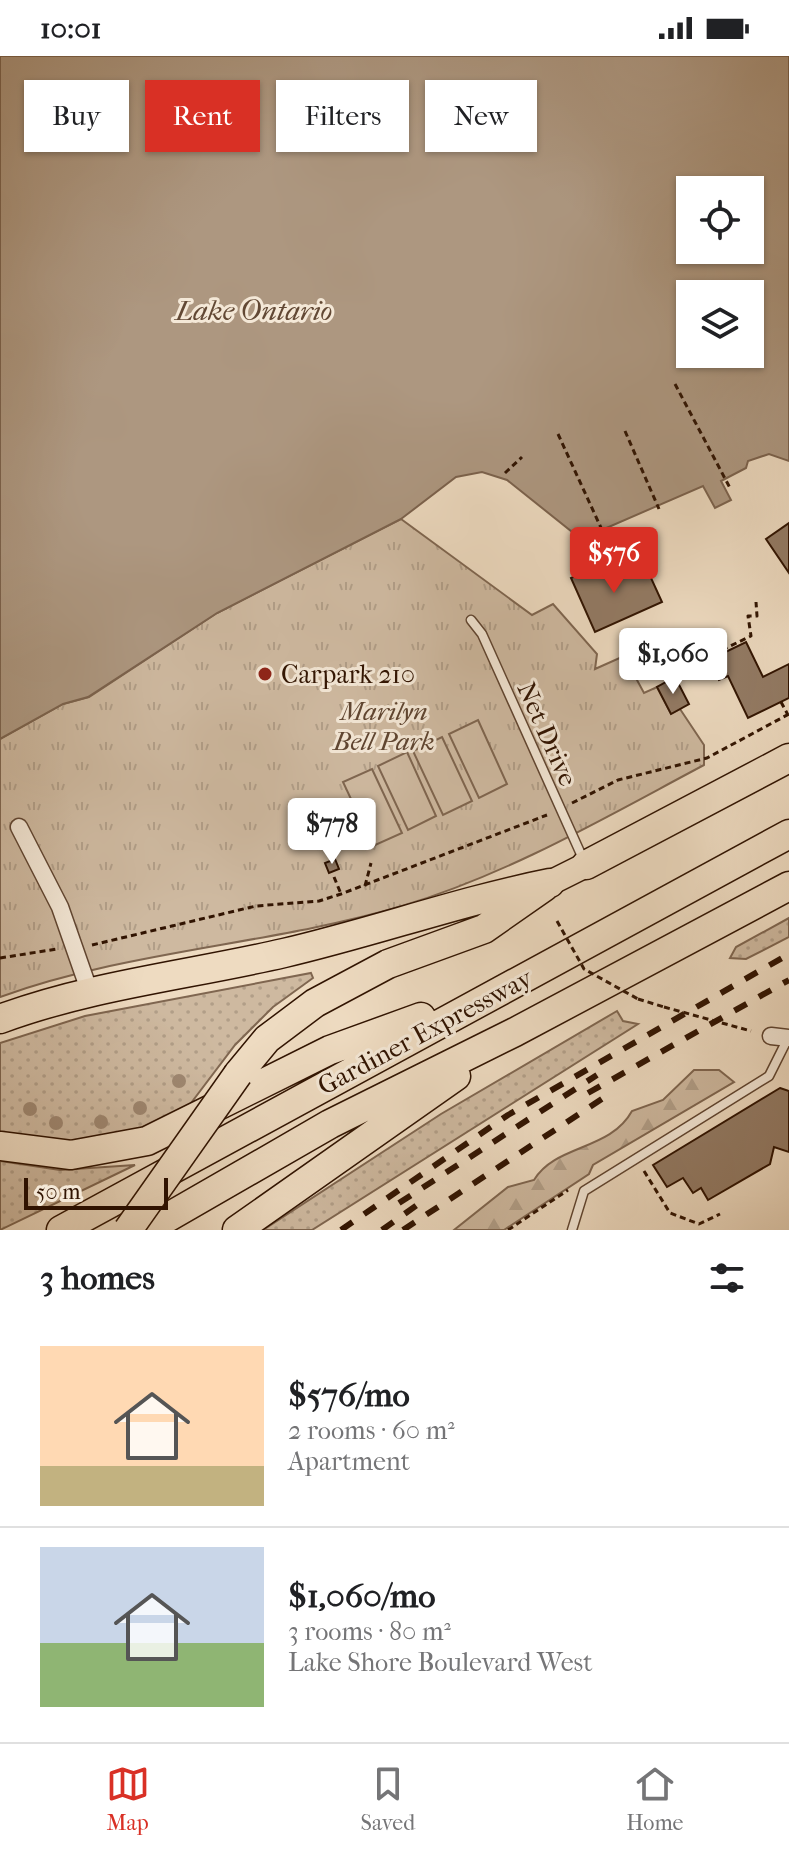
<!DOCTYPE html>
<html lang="en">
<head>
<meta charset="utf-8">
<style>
	:root { --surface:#fff; --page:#f6f6f6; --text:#202124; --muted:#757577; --line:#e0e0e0; --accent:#d93025 }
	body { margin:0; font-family:"IM FELL French Canon",serif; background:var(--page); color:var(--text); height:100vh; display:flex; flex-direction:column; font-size:30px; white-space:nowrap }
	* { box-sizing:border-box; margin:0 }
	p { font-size:26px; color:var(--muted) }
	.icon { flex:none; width:44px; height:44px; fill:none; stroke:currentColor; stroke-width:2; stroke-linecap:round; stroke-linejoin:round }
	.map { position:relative; height:1174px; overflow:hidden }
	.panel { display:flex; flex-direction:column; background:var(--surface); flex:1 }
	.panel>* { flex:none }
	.banner { position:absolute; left:24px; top:24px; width:742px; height:72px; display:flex; gap:16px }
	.tools { position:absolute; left:676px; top:120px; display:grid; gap:16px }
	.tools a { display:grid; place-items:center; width:88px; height:88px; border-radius:0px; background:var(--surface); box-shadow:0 2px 6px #0004; font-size:40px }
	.scale { position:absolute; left:24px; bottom:20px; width:144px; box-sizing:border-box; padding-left:8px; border:4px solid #301301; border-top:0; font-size:22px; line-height:28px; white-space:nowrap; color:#301301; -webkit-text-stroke:6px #f4e8d7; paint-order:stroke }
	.price { position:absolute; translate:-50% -68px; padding:0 18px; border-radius:8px; background:#fff; color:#222; font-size:26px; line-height:52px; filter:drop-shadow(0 2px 4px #0008) }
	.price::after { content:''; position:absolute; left:50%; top:48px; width:24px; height:18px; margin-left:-12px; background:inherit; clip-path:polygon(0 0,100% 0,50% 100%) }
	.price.active { background:var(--accent); color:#fff }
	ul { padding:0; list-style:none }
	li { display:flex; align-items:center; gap:24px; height:200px; padding:0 40px }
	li+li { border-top:2px solid var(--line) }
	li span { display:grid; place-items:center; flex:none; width:224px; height:160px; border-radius:0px; color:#555 }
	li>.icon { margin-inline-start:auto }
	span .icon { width:96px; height:96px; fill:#fffc; stroke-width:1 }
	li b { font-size:34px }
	h2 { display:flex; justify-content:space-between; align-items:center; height:96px; padding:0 40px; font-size:34px }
	.tag { padding:0 28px; border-radius:0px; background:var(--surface); box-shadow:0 2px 6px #0004; font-size:28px; line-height:72px }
	.tag.active { background:var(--accent); color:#fff }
	.status { display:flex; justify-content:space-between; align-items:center; height:56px; padding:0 40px; background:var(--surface); direction:ltr }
	.status svg { height:22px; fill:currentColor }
	.menu { display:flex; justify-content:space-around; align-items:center; height:112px; border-top:2px solid var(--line); background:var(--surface); font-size:22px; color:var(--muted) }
	.menu a { display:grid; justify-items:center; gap:4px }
	.menu .active { color:var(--accent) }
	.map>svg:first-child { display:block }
</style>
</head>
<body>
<div class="status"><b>10:01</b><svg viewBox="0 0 49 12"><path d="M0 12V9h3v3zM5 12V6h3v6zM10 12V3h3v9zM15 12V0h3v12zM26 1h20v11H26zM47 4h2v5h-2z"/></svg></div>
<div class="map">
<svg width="789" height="1174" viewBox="0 0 789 1174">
	<defs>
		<pattern id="grass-dots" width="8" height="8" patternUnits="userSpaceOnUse" patternTransform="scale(2)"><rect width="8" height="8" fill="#ceb9a0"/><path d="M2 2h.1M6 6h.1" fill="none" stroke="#b19e88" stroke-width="1.8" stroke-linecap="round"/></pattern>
		<pattern id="forest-firs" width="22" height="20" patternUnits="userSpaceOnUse" patternTransform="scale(2)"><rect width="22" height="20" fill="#ceb9a0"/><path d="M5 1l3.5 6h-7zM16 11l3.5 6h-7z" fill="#b19e88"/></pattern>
		<pattern id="park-tufts" width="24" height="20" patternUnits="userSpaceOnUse" patternTransform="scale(2)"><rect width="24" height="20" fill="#ceb9a0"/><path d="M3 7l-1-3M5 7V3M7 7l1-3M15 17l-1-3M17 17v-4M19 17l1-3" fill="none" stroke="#b19e88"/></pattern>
	</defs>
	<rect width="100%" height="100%" fill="#eedbc1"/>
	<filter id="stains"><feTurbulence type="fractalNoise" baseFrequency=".0025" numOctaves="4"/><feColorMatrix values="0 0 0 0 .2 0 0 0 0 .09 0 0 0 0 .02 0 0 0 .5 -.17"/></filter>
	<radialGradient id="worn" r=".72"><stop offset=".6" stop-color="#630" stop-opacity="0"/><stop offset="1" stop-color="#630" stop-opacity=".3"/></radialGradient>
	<!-- grass -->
	<path fill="url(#grass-dots)" stroke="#7f6650" stroke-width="2" d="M789 862V881L746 903 730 902 736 891Z
		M311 917 313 922 273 951 235 989 188 1051 145 1071 77 1086 0 1077V987L85 960Z
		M617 955 623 965 638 968 312 1174H263L441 1058Z
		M0 1105 60 1114 135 1109 0 1174Z"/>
	<!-- forest -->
	<path fill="url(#forest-firs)" stroke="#7f6650" stroke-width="2" d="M694 1014H719L734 1026 593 1109 589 1118 504 1174H454L508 1131 534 1124C556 1088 610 1095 632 1055L663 1044Z"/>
	<!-- park -->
	<path fill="url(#park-tufts)" stroke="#7f6650" stroke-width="2" d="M401 463 532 559 553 548 597 598 595 613 624 600 644 637 657 631 671 658 680 653 704 689V709C606 761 509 818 402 850 270 889 130 894 0 941V683L63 648 89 641 217 557Z"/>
	<!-- pitch -->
	<path fill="#ceb9a0" stroke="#7f6650" stroke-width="2" d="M478 664 507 728 479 742 449 678Z
		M442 681 472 745 443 759 413 695Z
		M407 696 436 760 408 774 378 710Z
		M372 713 402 777 373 790 343 726Z"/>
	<!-- water -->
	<path fill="#ad9780" stroke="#7b624d" stroke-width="2" fill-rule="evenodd" d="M0 0H789V405L769 398 748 405 746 412 721 425 731 444 715 452 703 430 581 483 507 424 482 416 456 421 401 463 217 557 88 641 63 648 0 683ZM690 134H750V194H690ZM690 238H750V298H690Z"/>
	<!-- building -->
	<path fill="#937b65" stroke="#301301" stroke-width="2" d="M789 467V517L766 483Z
		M607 506 615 525 646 511 662 546 595 576 571 522Z
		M746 586 763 621 789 608V642L748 662 728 620 719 624 709 604Z
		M675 621 689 648 671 658 657 631Z
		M335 803 339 813 329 817 325 807Z
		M780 1032 789 1035V1096L774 1091 770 1108 708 1144 701 1132 693 1137 683 1122 667 1131 653 1109Z"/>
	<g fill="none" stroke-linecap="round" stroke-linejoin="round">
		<!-- lane casing -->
		<g stroke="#604531" stroke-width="11">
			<path id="lane" d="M471 564 482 578 584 805
				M572 1174 584 1135 769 1020 788 982"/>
		</g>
		<!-- street casing -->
		<g stroke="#604531" stroke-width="19">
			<path id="street" d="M19 771 60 851 89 934
				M771 980 789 982"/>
		</g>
		<!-- primary casing -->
		<g stroke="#301301" stroke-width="27">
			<path id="primary" d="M550 827 586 809"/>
		</g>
		<!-- highway casing -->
		<g stroke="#301301" stroke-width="31">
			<path id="highway" d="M586 809 789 702
				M0 963C92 929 189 919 284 897 374 876 460 845 550 827
				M238 1018 267 983 315 947 388 908 484 873 544 831
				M0 1090 71 1099 147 1085 330 994 421 961
				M61 1174 789 778
				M146 1174 330 1068 515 976 789 830
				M237 1174 456 1020"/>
		</g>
		<!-- path -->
		<path stroke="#301301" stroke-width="3" stroke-dasharray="6 4" stroke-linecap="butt" d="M675 328 730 432
			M625 375 659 453
			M558 378 608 487
			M505 417 522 401
			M695 607 751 580 748 560H757L756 546
			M781 646 788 659
			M572 747 618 724 707 702 789 658
			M334 821 341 838
			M365 830 371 807
			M92 889 256 850 319 845 341 838 547 759
			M0 902 57 893
			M638 943 664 951
			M644 1115 670 1157 699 1168 720 1158
			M508 1174 568 1134"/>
		<!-- lane -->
		<use href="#lane" stroke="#f4e8d7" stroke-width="8"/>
		<!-- street -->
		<use href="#street" stroke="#f4e8d7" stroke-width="16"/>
		<!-- primary -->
		<use href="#primary" stroke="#eedbc1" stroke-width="24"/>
		<!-- highway -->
		<use href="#highway" stroke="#eedbc1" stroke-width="28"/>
		<!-- rail -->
		<path stroke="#301301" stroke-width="6" stroke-dasharray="14 14" stroke-linecap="butt" d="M588 1037 789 924
			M399 1147 597 1019
			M341 1174 508 1059 789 898
			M382 1174 424 1144
			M403 1174 611 1037"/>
		<!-- highway-bridge casing -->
		<g stroke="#301301" stroke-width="31" stroke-linecap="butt">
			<path id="highway-bridge" d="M128 1174 238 1018"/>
		</g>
		<!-- path-bridge -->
		<path stroke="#301301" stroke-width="3" stroke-dasharray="6 4" stroke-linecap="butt" d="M557 865 584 913 638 943
			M664 951 751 975"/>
		<!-- highway-bridge -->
		<use href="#highway-bridge" stroke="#eedbc1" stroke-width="28"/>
	</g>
	<!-- trees -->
	<g fill="#9f8872">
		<circle cx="179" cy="1025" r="7"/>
		<circle cx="140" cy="1052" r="7"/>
		<circle cx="30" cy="1053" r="7"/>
		<circle cx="101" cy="1066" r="7"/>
		<circle cx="56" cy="1067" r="7"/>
	</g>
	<!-- markers -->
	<circle fill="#8f2418" stroke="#f4e8d7" stroke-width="3" cx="265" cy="618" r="8"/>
	<g text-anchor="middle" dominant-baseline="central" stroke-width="6" stroke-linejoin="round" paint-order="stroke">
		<!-- poi labels -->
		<g font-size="26" fill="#301301" stroke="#f4e8d7" text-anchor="start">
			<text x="281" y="618">Carpark 210</text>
		</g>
		<!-- park labels -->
		<g font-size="26" font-style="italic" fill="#5f4531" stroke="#f4e8d7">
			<text x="384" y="655">Marilyn<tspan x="384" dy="30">Bell Park</tspan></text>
		</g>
		<!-- street labels -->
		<g font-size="26" fill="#301301" stroke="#f4e8d7">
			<text transform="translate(547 678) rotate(66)">Net Drive</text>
			<text transform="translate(425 976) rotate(-28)">Gardiner Expressway</text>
		</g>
		<!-- water labels -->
		<g font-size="28" font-style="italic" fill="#624834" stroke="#f4e8d7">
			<text x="254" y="254">Lake Ontario</text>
		</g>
	</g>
	<rect width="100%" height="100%" filter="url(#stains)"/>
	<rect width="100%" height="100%" fill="url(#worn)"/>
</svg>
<div class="tools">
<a><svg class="icon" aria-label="locate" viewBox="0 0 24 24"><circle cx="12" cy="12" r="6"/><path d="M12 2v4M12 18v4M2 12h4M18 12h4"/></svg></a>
<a><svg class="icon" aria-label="layers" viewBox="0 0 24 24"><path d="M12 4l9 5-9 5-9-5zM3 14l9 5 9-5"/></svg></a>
</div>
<div class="scale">50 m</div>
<b class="price active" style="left:614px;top:539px">$576</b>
<b class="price" style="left:673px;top:640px">$1,060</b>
<b class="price" style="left:332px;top:810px">$778</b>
<div class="banner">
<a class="tag">Buy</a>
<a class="tag active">Rent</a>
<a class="tag">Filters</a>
<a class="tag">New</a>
</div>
</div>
<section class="panel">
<h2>3 homes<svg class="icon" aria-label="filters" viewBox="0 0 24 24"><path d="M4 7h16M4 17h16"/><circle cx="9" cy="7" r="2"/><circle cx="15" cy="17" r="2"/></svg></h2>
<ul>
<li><span style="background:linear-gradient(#ffd9b3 75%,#c2b280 0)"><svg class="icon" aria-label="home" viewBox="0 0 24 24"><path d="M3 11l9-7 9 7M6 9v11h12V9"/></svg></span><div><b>$576/mo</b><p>2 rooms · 60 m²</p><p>Apartment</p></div></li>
<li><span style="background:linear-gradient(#c9d6e8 60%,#8fb573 0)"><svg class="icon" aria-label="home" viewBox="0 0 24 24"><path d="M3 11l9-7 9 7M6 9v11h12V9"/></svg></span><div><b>$1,060/mo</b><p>3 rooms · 80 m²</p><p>Lake Shore Boulevard West</p></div></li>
</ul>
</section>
<nav class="menu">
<a class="active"><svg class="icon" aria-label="map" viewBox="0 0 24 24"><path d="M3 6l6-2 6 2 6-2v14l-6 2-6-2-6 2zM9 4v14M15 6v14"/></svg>Map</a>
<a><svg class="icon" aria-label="saved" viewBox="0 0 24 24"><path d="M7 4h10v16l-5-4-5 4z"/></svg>Saved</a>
<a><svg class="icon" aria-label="home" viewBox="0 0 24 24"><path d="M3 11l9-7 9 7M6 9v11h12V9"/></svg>Home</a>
</nav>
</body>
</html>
